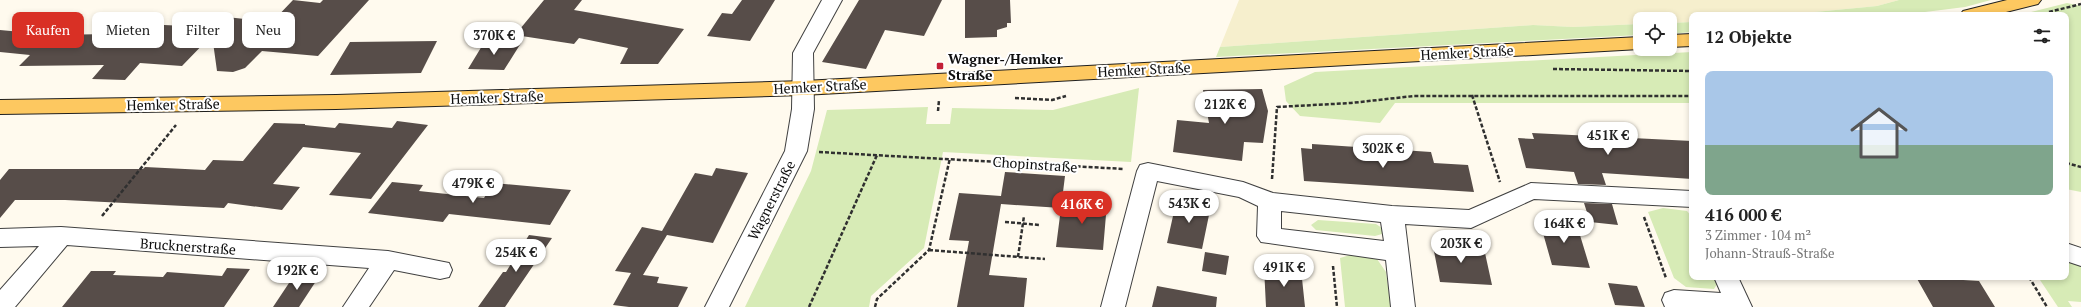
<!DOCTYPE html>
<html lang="de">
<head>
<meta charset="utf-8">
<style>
	:root { --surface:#fff; --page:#f2f2f2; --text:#222; --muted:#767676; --accent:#d93025 }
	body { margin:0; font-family:"PT Serif",serif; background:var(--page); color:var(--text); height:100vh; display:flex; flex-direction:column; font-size:15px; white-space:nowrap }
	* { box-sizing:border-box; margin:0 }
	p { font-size:13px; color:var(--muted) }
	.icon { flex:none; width:22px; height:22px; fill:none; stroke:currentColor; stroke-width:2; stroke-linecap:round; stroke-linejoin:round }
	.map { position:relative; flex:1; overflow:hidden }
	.details { position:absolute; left:1689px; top:12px; width:380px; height:268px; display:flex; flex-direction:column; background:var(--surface); border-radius:8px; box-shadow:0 2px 6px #0003 }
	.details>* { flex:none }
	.banner { position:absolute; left:12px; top:12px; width:380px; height:36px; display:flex; gap:8px }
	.tools { position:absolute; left:1633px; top:12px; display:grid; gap:8px }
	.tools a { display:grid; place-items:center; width:44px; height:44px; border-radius:8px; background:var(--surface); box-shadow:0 2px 6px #0003; font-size:20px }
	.price { position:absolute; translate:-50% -34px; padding:0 9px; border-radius:14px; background:#fff; color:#222; font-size:13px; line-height:26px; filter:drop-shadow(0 1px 2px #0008) }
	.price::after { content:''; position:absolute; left:50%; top:24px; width:12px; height:9px; margin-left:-6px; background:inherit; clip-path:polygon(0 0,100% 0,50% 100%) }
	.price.current { background:var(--accent); color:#fff }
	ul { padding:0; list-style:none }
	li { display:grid; align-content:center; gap:8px; height:212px; padding:0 16px }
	li span { display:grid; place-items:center; height:124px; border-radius:8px; color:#555 }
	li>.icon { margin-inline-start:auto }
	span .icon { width:72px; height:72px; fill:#fffc; stroke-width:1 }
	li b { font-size:17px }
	h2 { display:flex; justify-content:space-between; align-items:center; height:48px; padding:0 16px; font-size:17px }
	.pill { padding:0 14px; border-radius:8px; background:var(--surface); box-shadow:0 2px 6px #0003; font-size:14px; line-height:36px }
	.pill.current { background:var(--accent); color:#fff }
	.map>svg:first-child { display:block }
</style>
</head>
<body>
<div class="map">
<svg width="2081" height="307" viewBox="0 0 2081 307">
	<rect width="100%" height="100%" fill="#fffaee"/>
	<!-- farmland -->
	<path fill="#f6efcd" d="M1239 0H1899L1877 6 1784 15H1692V22L1670 23V19H1640V24L1573 27 1533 25 1220 47Z"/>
	<!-- green -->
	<path fill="#d7ebb6" d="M1899 0H1991L1965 7 1901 15H1784L1877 6Z
		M2067 3 2081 6V192L2066 189V15H2019Z
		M1692 22V32L1670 34V23Z
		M1640 24V35L1216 57 1220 47 1533 25 1573 27Z
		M1692 52V103H1395L1380 123 1300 116 1286 101 1284 86 1315 72Z
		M1139 88 1131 162 943 152 924 248 871 296 869 307H745L811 171 827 110 928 107 926 124H950L952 108 1053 110Z
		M1663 208 1687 211 1692 217V277H1718L1719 281 1714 289 1686 287 1674 278 1648 212Z
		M1318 220 1376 224 1382 228V234L1375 236 1316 230 1311 225Z
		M1350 255 1377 259 1386 272 1391 307H1345L1340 258Z
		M2066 260 2081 265V302L2068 301 2072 307H2058L2038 277H2066Z"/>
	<!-- building -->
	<path fill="#574d49" d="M293 0 320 3 323 0H369L318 56 262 51 245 68 233 72 217 71 212 35 182 66 140 63 125 80 92 79 104 65 19 66 30 55 0 52V30L53 35 108 34 120 23 186 26 199 14 272 22Z
		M544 0H582L574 10 684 29 658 64H620L628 48 579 38 574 44 515 35Z
		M742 0H775L750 41 707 36 722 13 732 14Z
		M859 0H942L924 36 885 30 866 69 822 62Z
		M965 0H1010L1011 23H1007V27L997 30V37L965 38Z
		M437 41 421 73 330 75 350 42Z
		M485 41 521 43 504 70 468 69Z
		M1262 89 1268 111 1263 143 1244 142 1242 161 1173 152 1177 120 1209 123 1203 90Z
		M397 121 428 125 371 199 329 195 361 153 303 147 273 184 300 187 282 210 228 203 224 208 65 200H15L0 218V180L9 169H143L145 167 205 170 213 160 243 161 274 123 305 124V125L335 128 339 123 392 128Z
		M1532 133 1692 141V179L1602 173 1606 185 1578 184 1574 172 1526 168 1518 138 1534 139Z
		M1312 144 1431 152 1434 163 1468 165 1474 192 1304 181 1301 148 1312 149Z
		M716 168 748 173 713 243 667 235 643 275 659 277 657 283 688 287 678 307H629L613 305 631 273 615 271 642 227 662 231 695 173 712 176Z
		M1005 172 1065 176 1061 208 1001 204 989 275 1027 278 1024 307H957L969 241 949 240 959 193 1001 196Z
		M392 182 423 185 419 191 484 198 493 183 571 190 550 225 449 214 443 222 368 213Z
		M1177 198 1207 204 1205 214 1209 215 1202 249 1167 243Z
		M1062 200 1107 203 1103 250 1056 247Z
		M1584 203 1612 204 1618 225 1590 222Z
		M1539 219 1576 222 1590 268 1552 265Z
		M529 235 552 238 505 307H478L503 272H506Z
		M1432 241 1466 243 1468 252 1485 253 1492 285 1440 282Z
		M1205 252 1229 256 1226 275 1202 271Z
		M1264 267 1301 269 1305 307H1266Z
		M227 268 250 269 224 307H62L91 271H116L113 275 163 277 167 272 222 276Z
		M295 274 320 275 299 307H273Z
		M1916 277 1979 281 1995 307H1933Z
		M1608 283 1637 286 1645 307 1615 305Z
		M1157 286 1217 297 1216 307H1152Z"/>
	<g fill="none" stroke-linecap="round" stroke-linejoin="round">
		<!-- minor casing -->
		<g stroke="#414141" stroke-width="2">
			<path id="minor" d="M822 0H842L813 53 814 109 807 151 729 307H705L785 151 792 109 793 53Z
				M1148 163 1243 182 1273 193 1392 206 1469 210 1531 183 1692 191V207L1534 199 1471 228 1405 224 1415 307H1391L1386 260 1261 242 1257 236 1258 206 1239 197 1157 181 1125 307H1101L1137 171 1140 165ZM1281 211 1381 222 1384 241 1281 229Z
				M61 227 388 251 449 263 452 270 449 277 440 279 394 270 369 307H343L369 268 67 245 15 307H0V290L39 246 0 247V229Z
				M2066 243 2081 248V266L2066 261Z
				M1714 277H1738L1752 307H1665L1662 300 1665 293 1674 290 1721 293Z"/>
		</g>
		<!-- major casing -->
		<g stroke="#1f1f1f" stroke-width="2">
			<path id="major" d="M2007 0H2041L2038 4 1994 15H1960L1963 11Z
				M1692 34V46L1670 47V35Z
				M1640 37V49L803 95 336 109 0 114V100L336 95 803 81Z"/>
		</g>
		<!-- path -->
		<path stroke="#303030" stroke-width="2.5" stroke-dasharray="4 2" stroke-linecap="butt" d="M2049 12 2081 4
			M1553 69 1692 71
			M1472 95 1500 182
			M1015 98 1052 100 1066 96
			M938 111 939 100
			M819 152 1124 169
			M2066 163 2081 167
			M1272 179 1277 107 1351 103 1414 96H1692
			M102 216 176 125
			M1644 217 1666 278
			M1005 222 1040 225
			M929 250 1045 259
			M1018 257 1024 216
			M1333 266 1337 307
			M2029 277 2047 307
			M809 307 877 155
			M875 307 877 299 929 250 950 158"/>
		<!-- minor -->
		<use href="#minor" fill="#fff" fill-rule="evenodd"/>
		<!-- major -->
		<use href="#major" fill="#fdc860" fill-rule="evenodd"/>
	</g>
	<!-- markers -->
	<rect fill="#c32037" stroke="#fff" stroke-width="1.5" x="936" y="62" width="8" height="8" rx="2"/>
	<g text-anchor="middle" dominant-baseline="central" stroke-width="4" stroke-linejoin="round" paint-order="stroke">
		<!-- street labels -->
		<g font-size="14" fill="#0e0e0e" stroke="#fff">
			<text transform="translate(1467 52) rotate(-3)">Hemker Straße</text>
			<text transform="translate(1144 69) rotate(-3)">Hemker Straße</text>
			<text transform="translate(820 86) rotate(-3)">Hemker Straße</text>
			<text transform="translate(497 97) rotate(-2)">Hemker Straße</text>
			<text transform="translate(173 104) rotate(-1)">Hemker Straße</text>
			<text transform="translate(1035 164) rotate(4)">Chopinstraße</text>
			<text transform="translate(771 200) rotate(-63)">Wagnerstraße</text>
			<text transform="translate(188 246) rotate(4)">Brucknerstraße</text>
		</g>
		<!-- poi labels -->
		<g font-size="14" font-weight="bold" fill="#0e0e0e" stroke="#fff" text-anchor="start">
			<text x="948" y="58">Wagner-/Hemker<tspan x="948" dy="16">Straße</tspan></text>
		</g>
	</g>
</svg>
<div class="tools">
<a><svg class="icon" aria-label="locate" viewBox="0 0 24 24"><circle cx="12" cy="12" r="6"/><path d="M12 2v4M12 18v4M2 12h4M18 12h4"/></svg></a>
</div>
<b class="price" style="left:494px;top:56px">370K €</b>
<b class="price" style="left:1225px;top:125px">212K €</b>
<b class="price" style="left:1608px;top:156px">451K €</b>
<b class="price" style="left:1383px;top:169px">302K €</b>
<b class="price" style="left:473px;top:204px">479K €</b>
<b class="price" style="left:1189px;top:224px">543K €</b>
<b class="price current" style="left:1082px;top:225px">416K €</b>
<b class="price" style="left:1564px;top:244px">164K €</b>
<b class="price" style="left:1461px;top:264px">203K €</b>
<b class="price" style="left:516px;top:273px">254K €</b>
<b class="price" style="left:1284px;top:288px">491K €</b>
<b class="price" style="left:297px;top:291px">192K €</b>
<div class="banner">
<a class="pill current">Kaufen</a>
<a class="pill">Mieten</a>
<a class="pill">Filter</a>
<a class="pill">Neu</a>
</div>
<section class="details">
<h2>12 Objekte<svg class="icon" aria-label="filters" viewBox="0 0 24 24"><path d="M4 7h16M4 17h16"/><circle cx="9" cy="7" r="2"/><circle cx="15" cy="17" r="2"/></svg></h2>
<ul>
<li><span style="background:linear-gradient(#a9c7e8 60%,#7fa58c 0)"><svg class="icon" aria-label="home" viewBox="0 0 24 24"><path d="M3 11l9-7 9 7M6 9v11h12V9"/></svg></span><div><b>416 000 €</b><p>3 Zimmer · 104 m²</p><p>Johann-Strauß-Straße</p></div></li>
</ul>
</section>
</div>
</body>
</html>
